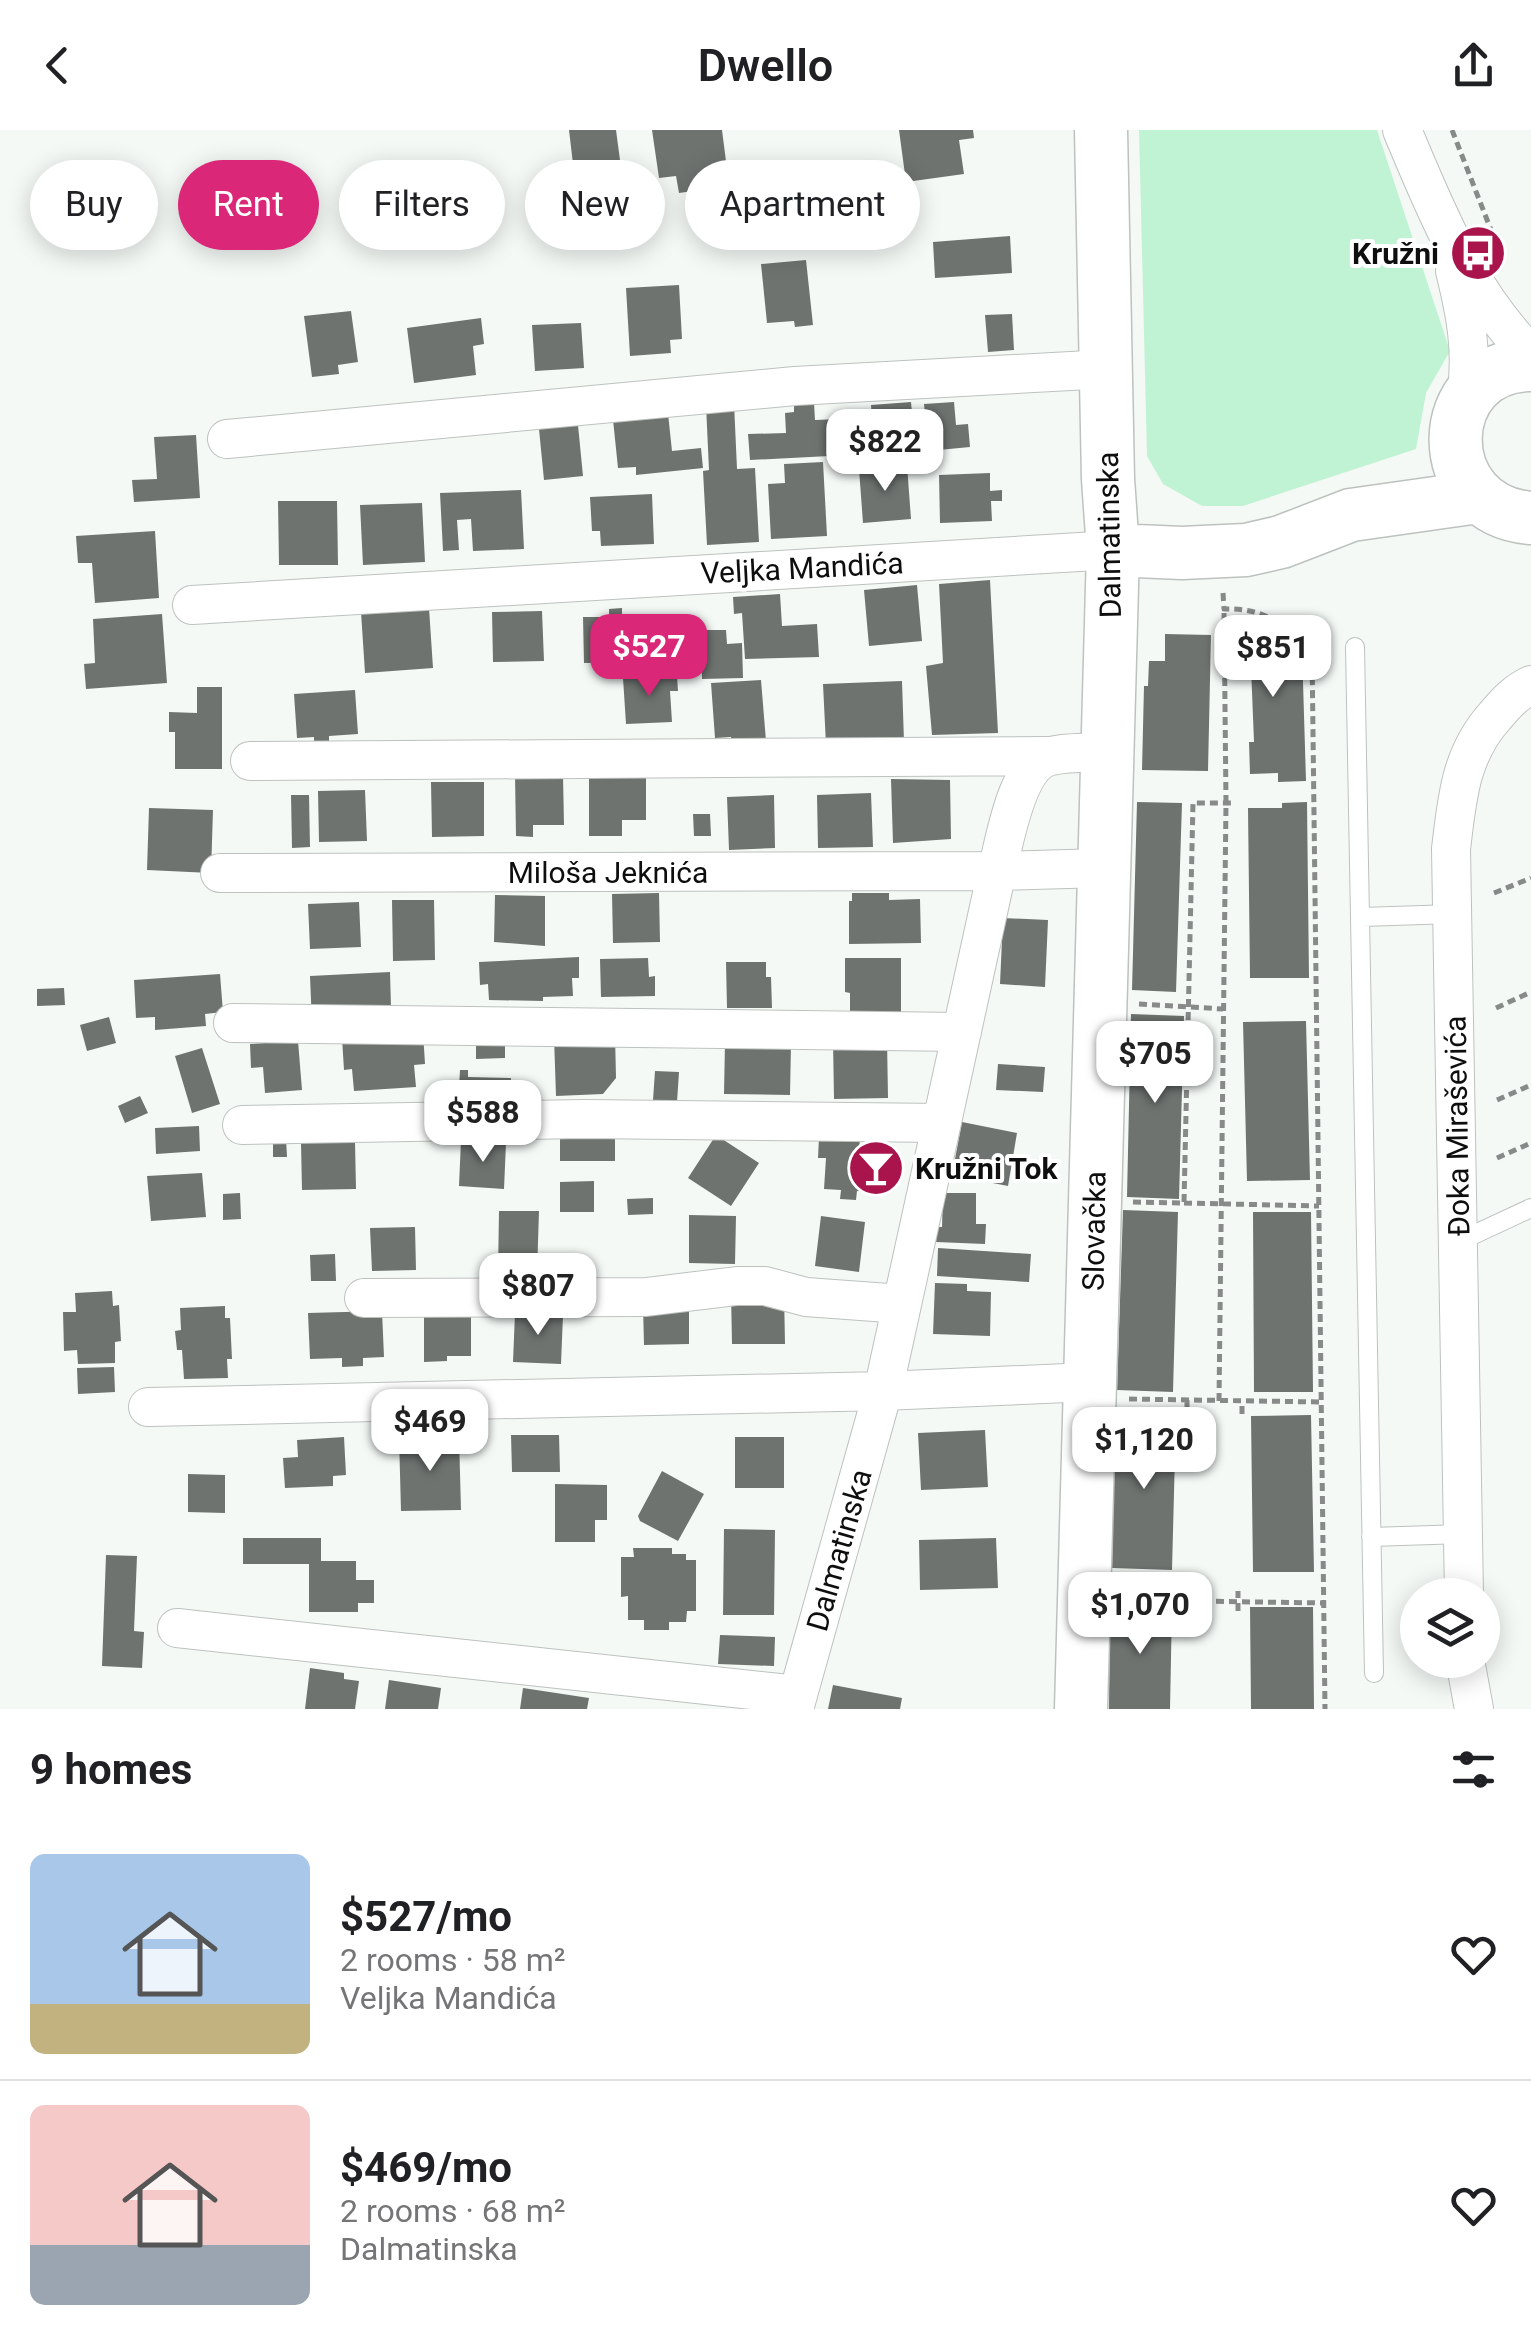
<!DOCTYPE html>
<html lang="en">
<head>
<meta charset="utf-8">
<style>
	:root { --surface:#fff; --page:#f2f2f2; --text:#202124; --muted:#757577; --line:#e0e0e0; --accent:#db2777 }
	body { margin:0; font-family:Roboto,sans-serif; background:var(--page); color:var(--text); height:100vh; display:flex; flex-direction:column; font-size:38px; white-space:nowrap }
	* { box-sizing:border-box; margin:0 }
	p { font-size:32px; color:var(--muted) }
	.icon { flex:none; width:55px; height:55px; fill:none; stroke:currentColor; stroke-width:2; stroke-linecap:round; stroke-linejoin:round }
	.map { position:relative; height:1579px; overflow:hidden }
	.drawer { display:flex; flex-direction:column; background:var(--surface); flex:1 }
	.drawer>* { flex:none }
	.guide { position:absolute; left:30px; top:30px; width:1000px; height:90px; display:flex; gap:20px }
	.controls { position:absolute; left:1400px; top:1448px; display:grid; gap:20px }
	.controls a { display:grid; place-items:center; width:100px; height:100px; border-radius:50%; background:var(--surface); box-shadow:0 5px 25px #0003; font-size:50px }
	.price { position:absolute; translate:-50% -85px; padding:0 22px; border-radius:20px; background:#fff; color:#222; font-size:32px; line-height:65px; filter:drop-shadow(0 2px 5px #0008) }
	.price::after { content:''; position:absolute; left:50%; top:60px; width:30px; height:22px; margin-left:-15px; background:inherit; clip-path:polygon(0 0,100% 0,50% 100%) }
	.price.on { background:var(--accent); color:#fff }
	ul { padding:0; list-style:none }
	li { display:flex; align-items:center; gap:30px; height:250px; padding:0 30px }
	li+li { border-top:2px solid var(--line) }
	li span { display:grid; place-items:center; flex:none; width:280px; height:200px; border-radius:15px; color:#555 }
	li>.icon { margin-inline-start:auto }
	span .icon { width:120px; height:120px; fill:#fffc; stroke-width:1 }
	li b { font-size:42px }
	h2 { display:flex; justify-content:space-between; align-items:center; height:120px; padding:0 30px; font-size:42px }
	.tag { padding:0 35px; border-radius:45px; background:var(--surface); box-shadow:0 5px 25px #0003; font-size:35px; line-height:90px }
	.tag.on { background:var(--accent); color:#fff }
	header { display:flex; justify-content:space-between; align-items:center; height:130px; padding:0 30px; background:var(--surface); font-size:45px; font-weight:600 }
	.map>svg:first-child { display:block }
</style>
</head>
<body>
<header><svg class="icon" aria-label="back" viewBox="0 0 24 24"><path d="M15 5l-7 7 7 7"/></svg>Dwello<svg class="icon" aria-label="share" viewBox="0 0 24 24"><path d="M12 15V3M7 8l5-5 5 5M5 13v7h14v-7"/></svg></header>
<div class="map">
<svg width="1531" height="1579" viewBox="0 0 1531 1579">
	<rect width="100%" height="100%" fill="#f4f9f6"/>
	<!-- green -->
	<path fill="#c0f3d3" d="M1139 0H1377L1450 221 1426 263 1416 319 1243 376H1202L1163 354 1147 326Z"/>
	<!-- building -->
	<path fill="#6e7370" d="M569 0H616L622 45 575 51Z
		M652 0H722L727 39 711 41 714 58 679 63 676 46 659 48Z
		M899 0H973L974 8 959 10 964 44 906 52Z
		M1010 106 1012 143 935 148 933 112Z
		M806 130 813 195 795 197 794 191 767 193 761 134Z
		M679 155 682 209 670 210 671 223 630 226 626 158Z
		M351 181 358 232 338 235 339 244 312 247 304 186Z
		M1012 184 1014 220 988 222 985 185Z
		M481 188 484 214 473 216 476 245 414 253 407 198Z
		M581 193 584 238 535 241 532 195Z
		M911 272 916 326 880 329V318H874L871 275Z
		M954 272 956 295 968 294 970 317 928 321 924 274Z
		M734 273 737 339 755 338 759 412 707 415 703 341 709 340 706 275Z
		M814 273 815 290 866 288 868 324 750 330 748 304 786 303 785 283 794 282V274Z
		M667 274 672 321 701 318 703 338 636 345V337L618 338 612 280Z
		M577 285 583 346 544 350 538 289Z
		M196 305 200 368 134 372 132 350 157 349 154 307Z
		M823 332 827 406 771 409 768 354 785 353 784 334Z
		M907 335 911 389 863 393 859 339Z
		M990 343V361L1002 360V371H991L992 391 940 393 939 345Z
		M521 360 524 419 473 421 471 389 457 390 459 420 443 421 440 363Z
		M652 364 654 414 601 416 600 401H592L590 367Z
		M278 371H337L338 435H279Z
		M422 373 425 432 363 435 360 375Z
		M155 401 159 468 95 473 92 433H78L76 406Z
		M990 450 998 603 932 605 926 536 943 533 939 454Z
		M917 455 922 511 869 516 864 460Z
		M780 464 782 496 817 494 819 527 745 529 742 483 734 484 733 467Z
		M429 478 433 538 365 543 361 482Z
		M622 478V486H646L647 532 584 533 583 487H609V479Z
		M542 481 544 531 493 532 492 482Z
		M162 484 167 553 86 559 84 534 95 533 93 489Z
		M1229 486 1262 496 1291 519H1302L1306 651 1278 652V643L1250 644 1249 612H1254L1251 537H1230Z
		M701 500H726L727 514 742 513 743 548 702 549Z
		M1165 504 1211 505 1208 641 1142 640 1144 556H1148L1149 531H1165Z
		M677 546 678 561H670L672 592 626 594 623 548Z
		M761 550 766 611 732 614 731 607 715 608 711 553Z
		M902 551 904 612 826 615 823 554Z
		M197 557H222V639H175V602H169V582L197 583Z
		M355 560 358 604 329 606V613L314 614V607L297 608 294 564Z
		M589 639 646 644V690H622V706H589Z
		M515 645H563L564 695H533V707L516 706Z
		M891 649 950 650 951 709 893 713Z
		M431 652H484V706L432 707Z
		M365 660 367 711 319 712 318 661Z
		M871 663 873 717 818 718 817 665Z
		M291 665H309L310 717 292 718Z
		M774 665 775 718 729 720 727 667Z
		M1137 672 1182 673 1176 862 1132 860Z
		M1307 672 1309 848H1250L1248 678H1282V673Z
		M149 678 213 680 211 743 147 740Z
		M693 684H710L711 706H694Z
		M659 763 660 812 613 813 612 764Z
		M852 763H889V770L920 769 921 813 849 814V771H852Z
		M495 765 545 766V816L494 812Z
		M392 770H434L435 830 393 831Z
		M359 772 361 817 310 819 308 774Z
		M1003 788 1048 790 1045 857 1000 854Z
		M579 827V848H572L573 866 543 867V871L489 870 488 854 480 855 479 832Z
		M648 828 649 847 655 846V866L601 867 600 829Z
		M845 828H901V886H850V863L845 862Z
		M726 832H766V847H771L772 878H727Z
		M390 842 391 877 312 894 310 846Z
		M220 844 223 882 205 884 206 896 155 900V887L136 888 134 850Z
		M64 858 65 875 37 876V859Z
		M1131 884 1184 886 1179 1069 1127 1067Z
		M109 887 116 913 87 921 80 895Z
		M1306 891 1310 1050 1247 1051 1243 892Z
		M423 902 425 934 414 935 416 957 354 961 352 939 344 940 342 908Z
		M505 905V928L476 929V906Z
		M615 905 616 948 603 964 556 966 554 907Z
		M887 909 888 968 834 969 833 910Z
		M298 911 302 960 265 963 263 937 251 938 250 914Z
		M725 912 791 914 790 965 724 964Z
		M202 918 220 974 192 983 175 926Z
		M998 934 1045 937 1043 962 996 960Z
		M460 940H468V947L511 948 510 976 458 974Z
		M655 941 679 942 677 972 653 970Z
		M140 966 148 983 125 993 118 976Z
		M560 991H615V1031H560Z
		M962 992 1017 1003 1008 1056 952 1045Z
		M199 996 200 1021 156 1024 155 998Z
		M716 1005 759 1033 731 1076 688 1048Z
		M819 1007 860 1010 858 1027 885 1029 884 1044H875L874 1062 857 1061 856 1070 840 1069 841 1060 824 1059 826 1028H818Z
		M273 1008H286L287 1027H273Z
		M461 1010 506 1013 504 1059 459 1056Z
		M355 1012 356 1059 302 1060 301 1013Z
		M202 1043 206 1087 151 1091 147 1046Z
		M594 1051V1082H560V1052Z
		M240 1063 241 1089 223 1090V1064Z
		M943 1063H976V1094H986L985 1114 936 1112 937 1097H942Z
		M653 1068V1084L628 1085 627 1069Z
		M1123 1080 1178 1082 1173 1262 1117 1260Z
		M499 1081H539L537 1144H525L526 1140 498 1143Z
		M1253 1082H1311L1313 1262H1254Z
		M689 1085 736 1086 735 1134 689 1133Z
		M821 1086 865 1092 859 1142 815 1136Z
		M415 1097 416 1140 372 1141 370 1098Z
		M938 1118 1031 1124 1029 1152 937 1146Z
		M335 1124 336 1151H311L310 1125Z
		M935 1153 967 1154V1161L991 1162 990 1206 933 1204Z
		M112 1161 113 1176 119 1175 121 1211 115 1212V1233L78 1234 77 1220 64 1221 63 1182H76L75 1163Z
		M784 1162 785 1214H732L731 1163Z
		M643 1175H689V1214L644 1215Z
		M225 1176V1188H230L232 1229H227L228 1248 184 1249 182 1220H177L175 1201 181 1200 180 1178Z
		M471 1176V1226H447V1231L424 1232V1181Z
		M382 1181 384 1227 363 1228V1236L342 1237V1228L310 1229 308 1183Z
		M515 1183 563 1185 561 1234 513 1232Z
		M114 1237 115 1262 78 1264 77 1238Z
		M1115 1284 1176 1286 1172 1440 1112 1438Z
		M1311 1285 1314 1442H1253L1251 1286Z
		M985 1300 988 1357 921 1360 918 1303Z
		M511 1305H559L560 1342H512Z
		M459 1306 461 1380 401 1381 399 1307Z
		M344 1307 346 1345 333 1346V1356L285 1358 283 1328 298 1327 297 1310Z
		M735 1307H784V1358H735Z
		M662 1341 704 1364 678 1411 640 1391 638 1386Z
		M188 1344 225 1345V1383L188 1382Z
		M555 1354 607 1355V1390H595V1412H555Z
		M724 1399 775 1400 774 1485H723Z
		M243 1408H321V1431H356V1450H374V1473H358V1482H309V1434H243Z
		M996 1408 998 1458 920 1460 919 1410Z
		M633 1418H672V1424H686V1430H696V1481H687L686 1492H669V1500H644V1490H628V1466L621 1467V1427H634Z
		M106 1425 137 1426 134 1501 144 1502 142 1538 102 1536Z
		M1110 1475 1172 1477 1170 1579H1109Z
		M1250 1477H1313L1314 1579H1251Z
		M720 1505 775 1507 774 1536 718 1534Z
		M310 1538 344 1543V1549L359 1551 355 1579H305Z
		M389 1550 441 1558 438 1579H385Z
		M833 1555 902 1568 900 1579H828Z
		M523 1558 589 1568 587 1579H520Z"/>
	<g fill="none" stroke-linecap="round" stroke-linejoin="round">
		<!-- lane casing -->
		<g stroke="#bdc2bf" stroke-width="20">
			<path id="lane" d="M1355 517 1374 1543
				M1362 787 1453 784
				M1458 1112 1531 1078
				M1371 1407 1463 1404"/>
		</g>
		<!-- street casing -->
		<g stroke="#bdc2bf" stroke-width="40">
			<path id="street" d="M1402 0C1436 81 1468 162 1531 225
				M1455 141C1466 185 1473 223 1466 268
				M227 309 795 256 1107 239
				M192 475 1113 420
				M250 631 1047 626
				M220 743 997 741 1103 738
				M233 893 962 902
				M242 995 585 989 941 993
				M364 1168 646 1167 737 1156H765L806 1167 902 1174
				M148 1277 883 1261 1090 1252
				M1464 1465 1451 719C1457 669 1460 625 1495 586 1506 573 1516 562 1531 555
				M177 1498 798 1565
				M1465 1530 1474 1579
				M794 1579 883 1261 997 741C1005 711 1016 633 1051 626 1068 622 1088 623 1106 622"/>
		</g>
		<!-- secondary casing -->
		<g stroke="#bdc2bf" stroke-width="55">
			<path id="secondary" d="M1531 235C1432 235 1429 380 1531 388
				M1113 420 1182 423 1246 420 1281 412 1351 385 1478 367
				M1081 1579 1113 420 1108 349 1101 0"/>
		</g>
		<!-- path -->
		<path stroke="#878a88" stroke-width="5" stroke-dasharray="8 5" stroke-linecap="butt" d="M1452 0 1500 123
			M1223 463 1224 479C1268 478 1280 494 1312 521L1325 1579
			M1494 763 1531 748
			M1139 874 1223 879
			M1496 878 1531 862
			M1497 970 1531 955
			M1497 1028 1531 1013
			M1133 1072 1184 1073 1193 673H1233
			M1184 1073 1319 1076
			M1129 1269 1321 1272
			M1187 1270V1285
			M1219 1271 1226 673 1224 479
			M1242 1284V1271
			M1125 1470 1324 1473
			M1238 1481V1461
			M1185 1485V1455"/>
		<!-- lane -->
		<use href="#lane" stroke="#fff" stroke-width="18"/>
		<!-- street -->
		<use href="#street" stroke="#fff" stroke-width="38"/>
		<!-- secondary -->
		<use href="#secondary" stroke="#fff" stroke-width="52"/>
	</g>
	<!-- icons -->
	<defs>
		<g id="bus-disc" transform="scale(2.875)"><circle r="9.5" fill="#a8144b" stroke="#fff"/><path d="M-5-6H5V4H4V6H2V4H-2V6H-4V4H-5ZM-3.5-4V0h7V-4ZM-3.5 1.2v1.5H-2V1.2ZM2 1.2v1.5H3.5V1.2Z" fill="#fff"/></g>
		<g id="bar-disc" transform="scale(2.875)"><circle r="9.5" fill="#a8144b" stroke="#fff"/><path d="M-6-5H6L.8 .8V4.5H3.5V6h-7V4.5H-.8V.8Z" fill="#fff"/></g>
	</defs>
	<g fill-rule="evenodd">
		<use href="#bus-disc" x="1478" y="123"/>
		<use href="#bar-disc" x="876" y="1038"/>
	</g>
	<g text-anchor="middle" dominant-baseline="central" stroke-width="8" stroke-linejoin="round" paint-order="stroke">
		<!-- poi labels -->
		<g font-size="30" font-weight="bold" fill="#0d0e0d" stroke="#fff" text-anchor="end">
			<text x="1439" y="123">Kružni</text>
			<text x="915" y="1038" text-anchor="start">Kružni Tok</text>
		</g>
		<!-- street labels -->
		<g font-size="30" fill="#0d0e0d" stroke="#fff">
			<text transform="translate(1109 405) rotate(-91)">Dalmatinska</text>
			<text transform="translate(802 438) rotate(-3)">Veljka Mandića</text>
			<text x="608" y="742">Miloša Jeknića</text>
			<text transform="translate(1457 996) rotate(-91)">Đoka Miraševića</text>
			<text transform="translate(1094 1101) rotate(-89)">Slovačka</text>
			<text transform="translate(839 1420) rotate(-74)">Dalmatinska</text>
		</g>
	</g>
</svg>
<div class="controls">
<a><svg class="icon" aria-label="layers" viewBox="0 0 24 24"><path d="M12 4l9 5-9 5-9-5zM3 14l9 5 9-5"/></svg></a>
</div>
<b class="price" style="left:885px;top:364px">$822</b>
<b class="price on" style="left:649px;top:569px">$527</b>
<b class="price" style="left:1273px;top:570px">$851</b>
<b class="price" style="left:1155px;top:976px">$705</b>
<b class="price" style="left:483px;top:1035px">$588</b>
<b class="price" style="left:538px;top:1208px">$807</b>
<b class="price" style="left:430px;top:1344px">$469</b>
<b class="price" style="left:1144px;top:1362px">$1,120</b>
<b class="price" style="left:1140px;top:1527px">$1,070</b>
<div class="guide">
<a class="tag">Buy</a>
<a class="tag on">Rent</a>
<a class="tag">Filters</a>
<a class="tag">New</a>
<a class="tag">Apartment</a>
</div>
</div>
<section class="drawer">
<h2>9 homes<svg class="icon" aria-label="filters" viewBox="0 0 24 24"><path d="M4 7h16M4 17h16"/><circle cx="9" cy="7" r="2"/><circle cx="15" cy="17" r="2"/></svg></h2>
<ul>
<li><span style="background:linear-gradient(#a9c7e8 75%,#c2b280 0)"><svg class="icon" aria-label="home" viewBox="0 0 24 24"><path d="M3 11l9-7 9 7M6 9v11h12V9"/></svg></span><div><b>$527/mo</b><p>2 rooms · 58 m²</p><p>Veljka Mandića</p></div><svg class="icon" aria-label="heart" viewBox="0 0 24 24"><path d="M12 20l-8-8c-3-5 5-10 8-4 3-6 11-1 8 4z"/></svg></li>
<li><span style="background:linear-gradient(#f6c9c9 70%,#9aa5b1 0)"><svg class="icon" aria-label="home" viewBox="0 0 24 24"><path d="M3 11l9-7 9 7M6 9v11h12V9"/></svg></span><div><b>$469/mo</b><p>2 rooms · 68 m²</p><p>Dalmatinska</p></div><svg class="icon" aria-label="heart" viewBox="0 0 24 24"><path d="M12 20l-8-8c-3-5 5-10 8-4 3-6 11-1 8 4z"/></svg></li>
</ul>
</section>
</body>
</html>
